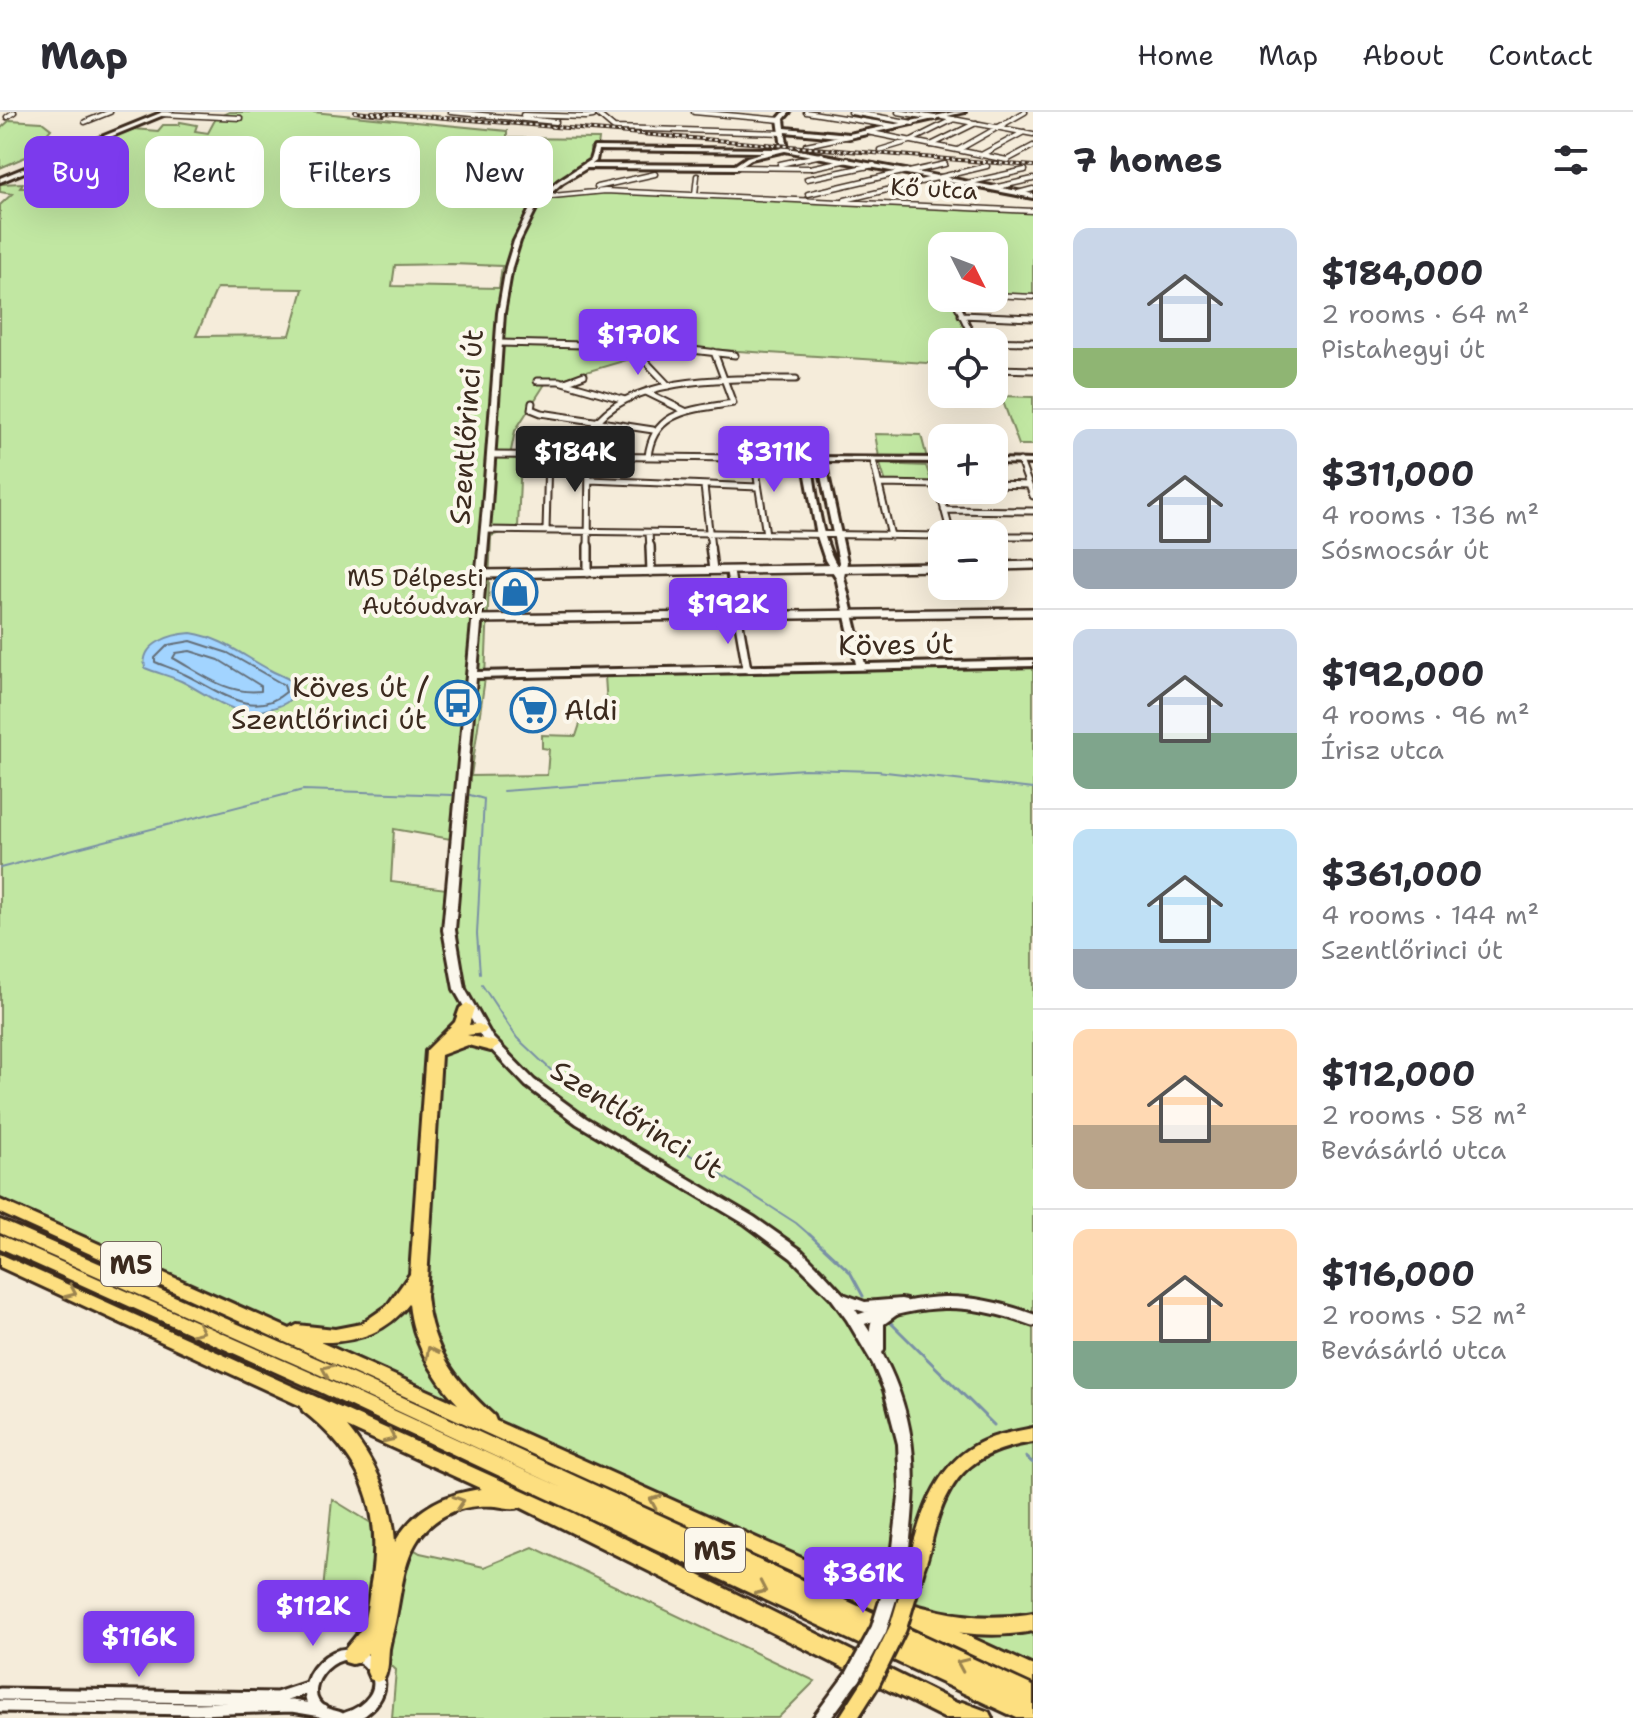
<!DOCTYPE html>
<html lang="en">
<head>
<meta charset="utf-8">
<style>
	:root { --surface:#fff; --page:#f2f2f3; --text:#2b2b33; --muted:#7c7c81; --line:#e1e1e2; --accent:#7c3aed }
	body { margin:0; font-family:"Shantell Sans",sans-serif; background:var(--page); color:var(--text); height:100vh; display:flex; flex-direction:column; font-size:30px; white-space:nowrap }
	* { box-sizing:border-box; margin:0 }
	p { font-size:26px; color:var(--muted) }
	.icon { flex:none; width:44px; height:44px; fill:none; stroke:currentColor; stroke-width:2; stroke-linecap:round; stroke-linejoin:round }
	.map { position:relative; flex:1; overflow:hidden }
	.side { display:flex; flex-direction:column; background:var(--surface); width:600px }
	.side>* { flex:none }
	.guide { position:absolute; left:24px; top:24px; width:760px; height:72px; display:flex; gap:16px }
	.needle { width:52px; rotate:132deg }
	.tools { position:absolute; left:928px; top:120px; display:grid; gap:16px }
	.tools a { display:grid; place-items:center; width:80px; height:80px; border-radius:16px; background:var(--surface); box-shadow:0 8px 32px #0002; font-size:40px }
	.price { position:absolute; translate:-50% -68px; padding:0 18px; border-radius:8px; background:var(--accent); color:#fff; font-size:26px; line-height:52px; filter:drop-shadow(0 2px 4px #0008) }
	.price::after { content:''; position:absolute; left:50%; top:48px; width:24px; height:18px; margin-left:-12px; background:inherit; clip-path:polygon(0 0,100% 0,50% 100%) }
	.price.current { background:#222; color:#fff }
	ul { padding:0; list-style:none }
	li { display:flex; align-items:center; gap:24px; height:200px; padding:0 40px }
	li+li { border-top:2px solid var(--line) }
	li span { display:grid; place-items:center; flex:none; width:224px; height:160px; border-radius:16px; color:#555 }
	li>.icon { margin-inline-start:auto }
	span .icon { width:96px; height:96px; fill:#fffc; stroke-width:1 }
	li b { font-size:34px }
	h2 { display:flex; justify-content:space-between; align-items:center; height:96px; padding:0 40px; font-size:34px }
	.pill { padding:0 28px; border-radius:16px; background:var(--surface); box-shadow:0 8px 32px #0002; font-size:28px; line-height:72px }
	.pill.current { background:var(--accent); color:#fff }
	header { display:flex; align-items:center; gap:48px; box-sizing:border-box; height:112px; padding:0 40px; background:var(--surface); border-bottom:2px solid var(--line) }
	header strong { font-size:38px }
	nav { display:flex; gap:44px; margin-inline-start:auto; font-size:28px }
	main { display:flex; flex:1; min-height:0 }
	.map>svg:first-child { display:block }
</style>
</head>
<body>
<header>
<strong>Map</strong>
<nav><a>Home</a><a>Map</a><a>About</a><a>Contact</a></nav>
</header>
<main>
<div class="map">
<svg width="1033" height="1606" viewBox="0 0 1033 1606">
	<rect width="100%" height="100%" fill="#f5ecda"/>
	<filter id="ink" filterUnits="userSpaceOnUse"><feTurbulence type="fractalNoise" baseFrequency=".0125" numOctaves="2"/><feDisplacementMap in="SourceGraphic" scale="16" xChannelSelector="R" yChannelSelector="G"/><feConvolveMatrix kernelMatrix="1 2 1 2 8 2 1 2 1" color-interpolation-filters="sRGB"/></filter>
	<g filter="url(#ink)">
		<!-- green -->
		<path fill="#c1e7a2" stroke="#7e8860" stroke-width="2" fill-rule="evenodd" d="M229 0H313L507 19V26L599 27 598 35 590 36 591 49 559 69 539 86 593 80 1033 101V183L994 181V134H942V186H952L970 230H942V252L676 235 632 237 630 247 545 272 515 319 511 339 521 345 518 415 491 424 485 566 471 664 547 663 549 637 542 636V623L576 624 582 606 607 594 605 564 1033 556V1553L0 1088V93L12 82 0 80V72L23 71 20 76H24L32 69H40L48 62 26 59 133 17 158 19 163 13H179L180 10 197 13 195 19 208 21 216 6ZM219 46H230L225 54 243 57 235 72 198 71 206 69ZM452 152 502 154 499 176 392 174 395 153ZM217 176 303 177 290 223 196 224ZM394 717 451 727 446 777 391 770Z
			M10 8 42 10 51 17 28 44 0 56V17Z
			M1001 284 1033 285V333H1019Z
			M875 322 921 323 927 346 879 345Z
			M880 352 926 354 932 371H886Z
			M332 1387 420 1441 484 1455 533 1435 815 1569 778 1606H392L396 1558 322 1489Z"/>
		<!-- water -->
		<path fill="#a2d4ff" stroke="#7990a5" stroke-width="2" d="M191 521C223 526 243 544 270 558 281 564 289 565 297 575 291 591 284 593 269 597 234 608 210 583 181 569 170 564 157 561 145 556 140 531 172 522 191 521Z"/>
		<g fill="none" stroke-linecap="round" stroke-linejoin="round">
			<!-- shore -->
			<path stroke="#646e78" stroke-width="2" d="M191 529 228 541 284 573 286 580C253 609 216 577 184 562 175 557 164 554 155 550V546L168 533Z
				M190 539 219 548 261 574V579C227 583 202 562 173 546L176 541Z"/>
			<!-- stream-far1 -->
			<path stroke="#7990a5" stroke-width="2" d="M503 679 804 657 877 659 1033 677
				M470 683 484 687 477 822 480 861
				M0 756 303 678 452 683
				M482 873 517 926 553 960 602 995 687 1041 796 1111 811 1124"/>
			<!-- stream -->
			<path stroke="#7990a5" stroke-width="3" d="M809 1122 850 1160 863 1184
				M891 1211 994 1313
				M1026 1345 1033 1351"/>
			<!-- street-far3 casing -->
			<g stroke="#3b2a1e" stroke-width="7">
				<path id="street-far3" d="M451 0 556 10
					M595 0 614 16 784 21
					M694 0 781 8
					M806 0 894 14
					M851 0 913 11
					M898 0 935 6
					M162 2 240 6
					M523 3 586 5 593 4 592 0
					M7 5 14 0
					M942 5 1033 22
					M85 10 110 0
					M867 20 1007 48
					M806 33 849 24
					M931 33 976 11
					M880 38 910 29 954 7
					M958 38 1025 0
					M983 42 1024 20
					M1005 49 1033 34
					M780 52 822 43
					M736 55 810 56 848 48
					M909 60 945 52
					M807 67 874 53
					M967 71 1025 58
					M597 75 655 62
					M993 76 1033 67
					M1018 81 1033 77
					M695 82 697 64
					M808 82 907 59
					M542 85 605 79 1033 99
					M845 88 987 54
					M994 183 1033 185
					M955 186 958 194"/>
			</g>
			<!-- street-far2 casing -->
			<g stroke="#3b2a1e" stroke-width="9">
				<path id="street-far2" d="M957 192 975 230
					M961 203 1033 206
					M975 229 1033 230
					M500 231 666 235 735 243
					M631 234 669 274
					M994 257 1033 258
					M537 269H559L625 288
					M565 270 584 263
					M646 280 685 299
					M532 291 531 297 541 301 653 318
					M490 343 807 347
					M585 344C587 335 588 322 593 315 630 261 738 267 796 267
					M648 345C653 297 694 298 733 291L714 240
					M754 346 766 422
					M873 348 891 424
					M931 348 951 422
					M1020 349 1033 384
					M590 368 758 375
					M880 372 937 373
					M994 372 1029 373
					M704 374 711 436
					M944 398 1033 399
					M485 418 942 424
					M546 419 548 344
					M649 421 650 436
					M994 424H1033
					M588 436 589 344"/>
			</g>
			<!-- street-far1 casing -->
			<g stroke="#3b2a1e" stroke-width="12">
				<path id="street-far1" d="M650 434 651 460
					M710 434 713 458
					M994 454 1033 453
					M730 460 747 557
					M588 461V434
					M480 462 942 455
					M476 507 1033 500"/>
			</g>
			<!-- street casing -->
			<g stroke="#3b2a1e" stroke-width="17">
				<path id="street" d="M856 1209C923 1186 966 1183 1033 1208
					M0 1582 277 1586 310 1575
					M0 1594 196 1597 292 1594 322 1599
					M340 1606C335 1604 327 1603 322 1600 286 1577 343 1514 373 1556 390 1578 367 1600 346 1606"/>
			</g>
			<!-- secondary casing -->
			<g stroke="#3b2a1e" stroke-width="6">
				<path id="secondary" d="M163 0H171L0 70V66Z
					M784 0H790L784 7 785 16 849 22 954 0H965L849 26 785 20 788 36 1033 82V86L785 39 751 47 736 57 587 56 562 71 538 93 520 129 512 155 504 201 491 394 477 560 856 552 836 465 825 448 817 424 803 347 807 345 942 346V350L825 349 847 450 844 465 865 552 1033 548V554L476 566 455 818 465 877 492 925 534 968 586 1006 754 1105 801 1138 821 1158 843 1182 865 1190 901 1187 906 1188 908 1192 906 1196 884 1212V1237L882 1241C921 1315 917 1372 907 1452L905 1457 899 1459 893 1457 891 1452 900 1377 898 1332 884 1278 873 1252 847 1208 831 1186 791 1146 745 1112 577 1012 526 974 484 930 454 877 443 818 483 394 498 201 506 155 514 129 533 91 558 69 590 48 594 35 777 37 782 36 778 7ZM598 38 764 40 747 45 735 53 592 52 596 49ZM811 349H818L839 450 838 455C820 428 817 381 811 349ZM855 1197 865 1200 882 1199C873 1206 870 1208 870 1220Z
					M994 347 1033 348V352L994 351Z
					M853 1557 859 1560 861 1565 831 1606H813L847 1560Z"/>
			</g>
			<!-- primary casing -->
			<g stroke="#3b2a1e" stroke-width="6">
				<path id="primary" d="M1033 1316V1330C979 1339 952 1358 936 1413 931 1429 929 1446 922 1461L916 1463 910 1461 907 1456C919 1411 931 1359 974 1334 992 1323 1013 1320 1033 1316Z
					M916 1500 1033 1554V1571L910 1514 907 1508 910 1502Z
					M870 1565 876 1567 879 1573 858 1606H839L864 1567Z
					M962 1590 989 1600 992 1606H961L956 1604 953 1598 956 1592Z"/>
			</g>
			<!-- highway casing -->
			<g stroke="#3b2a1e" stroke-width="6">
				<path id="highway" d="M467 891 474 896 469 913 479 912 487 917 484 921 467 923 496 930 499 934 491 939 468 933 441 943 426 1184C432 1238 455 1268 494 1304L496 1309 884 1483C934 1500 980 1511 1033 1501V1519C976 1530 925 1516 872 1496L0 1101V1088L290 1217 297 1213 335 1217 361 1212 387 1194 410 1162 426 939 455 910 460 896ZM409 1192C413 1230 432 1264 458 1292L320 1230C356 1231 386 1221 409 1192Z
					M0 1108 339 1256 1033 1574V1606H1017L318 1279 0 1136V1123L330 1269 565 1377 327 1266 0 1121Z
					M0 1142 571 1400 973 1599 976 1606H944L520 1395C512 1398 505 1395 496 1394 483 1393 467 1394 454 1399 407 1419 405 1457 397 1500 395 1513 391 1525 389 1537 388 1547 389 1557 384 1567L377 1570 370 1567 367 1560 368 1541 359 1550 352 1552 345 1550 342 1543C347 1532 358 1525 363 1513 368 1498 369 1481 372 1465 382 1393 360 1344 303 1299L301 1294 0 1155ZM347 1315 482 1377C445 1381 414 1397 395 1430 392 1385 375 1349 347 1315Z"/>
			</g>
			<!-- street-far3 -->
			<use href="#street-far3" stroke="#fbf7ec" stroke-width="4"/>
			<!-- street-far2 -->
			<use href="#street-far2" stroke="#fbf7ec" stroke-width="5"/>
			<!-- street-far1 -->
			<use href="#street-far1" stroke="#fbf7ec" stroke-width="7"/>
			<!-- street -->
			<use href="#street" stroke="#fbf7ec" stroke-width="11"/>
			<!-- secondary -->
			<use href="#secondary" fill="#fbf7ec" fill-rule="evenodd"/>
			<!-- primary -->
			<use href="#primary" fill="#fddf80" fill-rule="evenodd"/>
			<!-- highway -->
			<use href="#highway" fill="#fddf80" fill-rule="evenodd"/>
			<!-- rail casing -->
			<g stroke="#3b2a1e" stroke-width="4">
				<path id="rail" d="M355 0 384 3
					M372 0 1033 54"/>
			</g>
			<!-- rail -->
			<use href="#rail" stroke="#fbf7ec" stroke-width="2" stroke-dasharray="3" stroke-linecap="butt"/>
			<!-- secondary-bridge casing -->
			<g stroke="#3b2a1e" stroke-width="21" stroke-linecap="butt">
				<path id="secondary-bridge" d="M853 1565 879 1517 899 1452"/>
			</g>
			<!-- primary-bridge casing -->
			<g stroke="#3b2a1e" stroke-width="22" stroke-linecap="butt">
				<path id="primary-bridge" d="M870 1573 898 1516 916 1456"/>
			</g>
			<!-- secondary-bridge -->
			<use href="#secondary-bridge" stroke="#fbf7ec" stroke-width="15"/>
			<!-- primary-bridge -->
			<use href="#primary-bridge" stroke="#fddf80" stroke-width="16"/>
		</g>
		<!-- one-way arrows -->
		<defs><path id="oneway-chevron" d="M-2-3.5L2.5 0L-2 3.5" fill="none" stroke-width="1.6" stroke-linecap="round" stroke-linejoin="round" transform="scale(2)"/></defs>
		<g stroke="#9c844f">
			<use href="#oneway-chevron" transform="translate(71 1180) rotate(24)"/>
			<use href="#oneway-chevron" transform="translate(199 1218) rotate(24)"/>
			<use href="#oneway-chevron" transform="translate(431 1240) rotate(-117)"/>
			<use href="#oneway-chevron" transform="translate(327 1258) rotate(-156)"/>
			<use href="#oneway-chevron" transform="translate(390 1325) rotate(25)"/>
			<use href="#oneway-chevron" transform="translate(655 1389) rotate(-156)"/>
			<use href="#oneway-chevron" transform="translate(459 1390) rotate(-18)"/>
			<use href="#oneway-chevron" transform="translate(761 1477) rotate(25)"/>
			<use href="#oneway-chevron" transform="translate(962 1552) rotate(-156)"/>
		</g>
	</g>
	<!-- icons -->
	<defs>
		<g id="shop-ring" transform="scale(2.3)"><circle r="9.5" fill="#fbf7ec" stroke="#1f6fb2" stroke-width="1.5"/><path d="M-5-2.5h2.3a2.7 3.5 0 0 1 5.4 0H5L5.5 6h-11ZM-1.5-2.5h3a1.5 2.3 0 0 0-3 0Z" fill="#1f6fb2"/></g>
		<g id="bus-ring" transform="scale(2.3)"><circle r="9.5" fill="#fbf7ec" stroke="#1f6fb2" stroke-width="1.5"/><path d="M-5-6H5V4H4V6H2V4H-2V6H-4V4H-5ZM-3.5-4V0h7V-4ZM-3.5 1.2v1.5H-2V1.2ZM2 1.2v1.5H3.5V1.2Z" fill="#1f6fb2"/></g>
		<g id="supermarket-ring" transform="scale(2.3)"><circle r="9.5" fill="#fbf7ec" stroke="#1f6fb2" stroke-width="1.5"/><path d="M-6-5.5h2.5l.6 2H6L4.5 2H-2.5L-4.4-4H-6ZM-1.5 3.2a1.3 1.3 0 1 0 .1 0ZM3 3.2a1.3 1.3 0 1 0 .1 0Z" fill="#1f6fb2"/></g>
	</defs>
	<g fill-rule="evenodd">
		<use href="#shop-ring" x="515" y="480"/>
		<use href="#bus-ring" x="458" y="591"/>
		<use href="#supermarket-ring" x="533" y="598"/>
	</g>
	<g text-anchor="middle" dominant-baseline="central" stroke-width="8" stroke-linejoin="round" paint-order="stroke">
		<!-- far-street labels -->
		<g font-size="24" fill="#3b2a1e" stroke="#fbf7ec">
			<text transform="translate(934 77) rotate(3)">Kő utca</text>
		</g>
		<!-- far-poi labels -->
		<g font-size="24" fill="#3b2a1e" stroke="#fbf7ec" text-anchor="end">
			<text x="484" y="466">M5 Délpesti<tspan x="484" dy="28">Autóudvar</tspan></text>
		</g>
		<!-- shield labels -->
		<g fill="#fbf7ec" stroke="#75685c" stroke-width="2">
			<rect x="101" y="1130" width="60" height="44" rx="6"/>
			<rect x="685" y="1416" width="60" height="44" rx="6"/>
		</g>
		<g font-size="26" font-weight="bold" fill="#3b2a1e">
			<text x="131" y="1152">M5</text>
			<text x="715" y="1438">M5</text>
		</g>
		<!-- street labels -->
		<g font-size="28" fill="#3b2a1e" stroke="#fbf7ec">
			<text transform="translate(466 315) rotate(-86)">Szentlőrinci út</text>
			<text transform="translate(896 532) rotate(-1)">Köves út</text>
			<text transform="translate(637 1007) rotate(32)">Szentlőrinci út</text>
		</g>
		<!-- poi labels -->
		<g font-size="28" fill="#3b2a1e" stroke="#fbf7ec" text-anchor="end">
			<text x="427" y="575">Köves út /<tspan x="427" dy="32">Szentlőrinci út</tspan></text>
			<text x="564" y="598" text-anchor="start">Aldi</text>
		</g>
	</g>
</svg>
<div class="tools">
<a><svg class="needle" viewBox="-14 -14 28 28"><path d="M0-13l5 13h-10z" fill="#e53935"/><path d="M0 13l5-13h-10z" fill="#7c7c81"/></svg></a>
<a><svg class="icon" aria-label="locate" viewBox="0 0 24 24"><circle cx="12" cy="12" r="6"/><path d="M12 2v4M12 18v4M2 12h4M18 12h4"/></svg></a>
<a>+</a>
<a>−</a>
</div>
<b class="price" style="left:638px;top:265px">$170K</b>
<b class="price current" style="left:575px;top:382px">$184K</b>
<b class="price" style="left:774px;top:382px">$311K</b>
<b class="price" style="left:728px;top:534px">$192K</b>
<b class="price" style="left:863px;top:1503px">$361K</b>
<b class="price" style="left:313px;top:1536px">$112K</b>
<b class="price" style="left:139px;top:1567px">$116K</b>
<div class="guide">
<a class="pill current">Buy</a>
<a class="pill">Rent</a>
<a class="pill">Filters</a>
<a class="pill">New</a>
</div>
</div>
<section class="side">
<h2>7 homes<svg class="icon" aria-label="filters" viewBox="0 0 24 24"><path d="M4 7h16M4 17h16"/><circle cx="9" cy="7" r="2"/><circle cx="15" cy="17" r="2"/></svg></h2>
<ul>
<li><span style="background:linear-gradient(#c9d6e8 75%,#8fb573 0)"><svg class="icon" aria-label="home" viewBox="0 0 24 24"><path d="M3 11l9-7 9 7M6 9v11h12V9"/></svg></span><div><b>$184,000</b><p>2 rooms · 64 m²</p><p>Pistahegyi út</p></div></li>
<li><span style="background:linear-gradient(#c9d6e8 75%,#9aa5b1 0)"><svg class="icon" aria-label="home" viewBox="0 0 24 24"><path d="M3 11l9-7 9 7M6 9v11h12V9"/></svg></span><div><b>$311,000</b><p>4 rooms · 136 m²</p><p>Sósmocsár út</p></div></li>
<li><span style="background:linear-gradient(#c9d6e8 65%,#7fa58c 0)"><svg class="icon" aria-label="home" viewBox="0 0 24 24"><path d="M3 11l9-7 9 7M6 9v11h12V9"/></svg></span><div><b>$192,000</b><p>4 rooms · 96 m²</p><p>Írisz utca</p></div></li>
<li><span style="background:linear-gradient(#bfe0f5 75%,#9aa5b1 0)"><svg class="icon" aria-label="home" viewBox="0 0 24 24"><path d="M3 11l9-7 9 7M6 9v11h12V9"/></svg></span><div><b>$361,000</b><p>4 rooms · 144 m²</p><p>Szentlőrinci út</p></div></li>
<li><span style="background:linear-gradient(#ffd9b3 60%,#b9a48a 0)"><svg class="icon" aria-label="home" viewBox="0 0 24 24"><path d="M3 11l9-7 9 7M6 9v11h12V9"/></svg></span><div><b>$112,000</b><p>2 rooms · 58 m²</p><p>Bevásárló utca</p></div></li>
<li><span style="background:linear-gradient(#ffd9b3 70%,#7fa58c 0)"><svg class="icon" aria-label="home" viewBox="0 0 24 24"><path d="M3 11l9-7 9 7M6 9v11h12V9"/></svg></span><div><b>$116,000</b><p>2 rooms · 52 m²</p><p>Bevásárló utca</p></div></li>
</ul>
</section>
</main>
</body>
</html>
